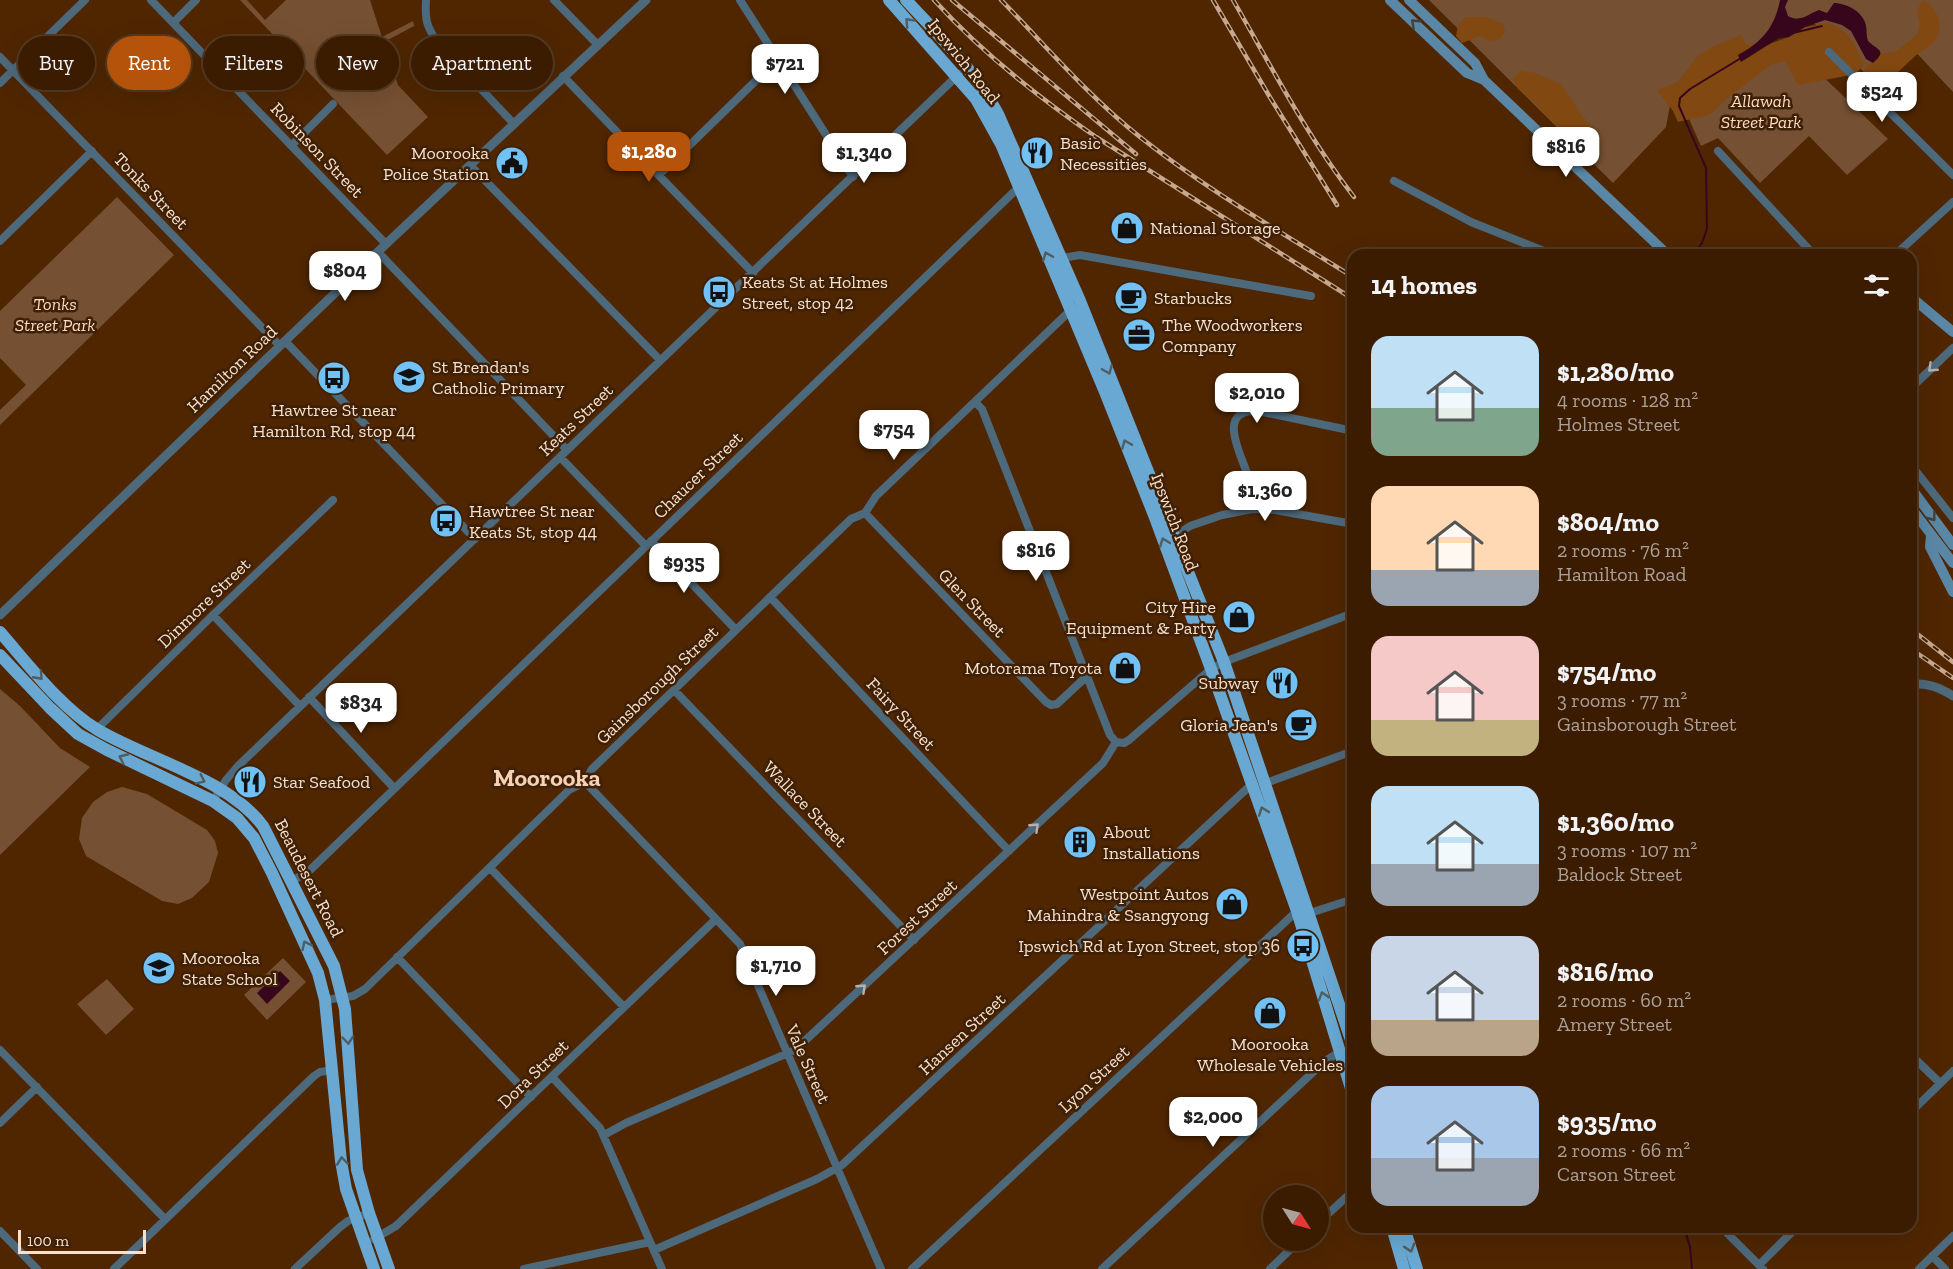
<!DOCTYPE html>
<html lang="en">
<head>
<meta charset="utf-8">
<style>
	:root { --surface:#3b1c00; --page:#42250a; --text:#f1f3f6; --muted:#aca199; --line:#543a22; --accent:#b45309 }
	body { margin:0; font-family:"Zilla Slab",serif; background:var(--page); color:var(--text); height:100vh; display:flex; flex-direction:column; font-size:22px; white-space:nowrap }
	* { box-sizing:border-box; margin:0 }
	p { font-size:20px; color:var(--muted) }
	.icon { flex:none; width:33px; height:33px; fill:none; stroke:currentColor; stroke-width:2; stroke-linecap:round; stroke-linejoin:round }
	.map { position:relative; flex:1; overflow:hidden }
	.side { position:absolute; left:1347px; top:249px; width:570px; height:984px; display:flex; flex-direction:column; background:var(--surface); border-radius:18px; box-shadow:0 6px 24px #0002,0 0 0 2px var(--line) }
	.side>* { flex:none }
	.hud { position:absolute; left:18px; top:36px; width:570px; height:54px; display:flex; gap:12px }
	.needle { width:39px; rotate:126deg }
	.buttons { position:absolute; left:1263px; top:1185px; display:grid; gap:12px }
	.buttons a { display:grid; place-items:center; width:66px; height:66px; border-radius:50%; background:var(--surface); box-shadow:0 6px 24px #0002,0 0 0 2px var(--line); font-size:30px }
	.scale { position:absolute; left:18px; bottom:15px; width:128px; box-sizing:border-box; padding-left:6px; border:3px solid #fae0cc; border-top:0; font-size:16px; line-height:21px; white-space:nowrap; color:#fae0cc; -webkit-text-stroke:4px #3d2006; paint-order:stroke }
	.price { position:absolute; translate:-50% -51px; padding:0 14px; border-radius:12px; background:#fff; color:#222; font-size:20px; line-height:39px; filter:drop-shadow(0 2px 3px #0008) }
	.price::after { content:''; position:absolute; left:50%; top:36px; width:18px; height:14px; margin-left:-9px; background:inherit; clip-path:polygon(0 0,100% 0,50% 100%) }
	.price.on { background:var(--accent); color:#fff }
	ul { padding:0; list-style:none }
	li { display:flex; align-items:center; gap:18px; height:150px; padding:0 24px }
	li span { display:grid; place-items:center; flex:none; width:168px; height:120px; border-radius:18px; color:#555 }
	li>.icon { margin-inline-start:auto }
	span .icon { width:72px; height:72px; fill:#fffc; stroke-width:1 }
	li b { font-size:26px }
	h2 { display:flex; justify-content:space-between; align-items:center; height:72px; padding:0 24px; font-size:26px }
	.chip { padding:0 21px; border-radius:27px; background:var(--surface); box-shadow:0 6px 24px #0002,0 0 0 2px var(--line); font-size:21px; line-height:54px }
	.chip.on { background:var(--accent); color:#fff }
	.map>svg:first-child { display:block }
</style>
</head>
<body>
<div class="map">
<svg width="1953" height="1269" viewBox="0 0 1953 1269">
	<rect width="100%" height="100%" fill="#4f2600"/>
	<!-- green -->
	<path fill="#765032" d="M240 0H247L265 20 286 0H370L382 37 413 21 414 26 384 42 398 85 428 117 387 155Z
		M1429 0H1953V92L1911 47 1873 81 1810 19 1755 45 1670 105 1666 127 1613 183Z
		M1784 39 1888 139 1847 175 1809 136 1760 183 1718 138 1701 146 1689 119Z
		M117 197 174 255 0 425V410L26 385 0 358V311Z
		M0 689 20 706 60 748 90 767 0 855Z
		M122 787 147 794 207 830 215 841 218 853 209 882 192 898 178 904 162 901 86 856 79 839 82 818 93 802 107 792Z
		M283 958 306 982 267 1020 244 995Z
		M107 979 134 1009 106 1035 77 1004Z"/>
	<!-- forest -->
	<path fill="#814811" d="M1923 0C1936 7 1946 26 1935 40 1930 47 1920 51 1913 58 1901 69 1891 80 1876 87L1869 81 1864 71 1867 65 1879 58 1880 54 1895 52 1917 35 1920 24 1917 11Z
		M1466 17H1486L1503 24 1505 31 1500 39 1489 41 1480 36 1462 43 1456 36 1458 25Z
		M1828 23C1850 30 1854 44 1864 64L1856 74 1798 85 1785 61 1772 64 1731 95 1709 115 1678 122 1673 111 1657 90 1678 82 1697 57 1710 48 1741 35 1746 45H1766L1789 37 1805 27Z
		M1520 71 1535 73 1561 84 1582 116 1595 129 1596 141 1593 147 1582 148 1551 121 1535 103 1518 89 1513 79Z"/>
	<!-- water -->
	<path fill="#38061c" d="M1780 0H1788L1785 7 1788 16C1800 23 1808 14 1819 10L1827 13 1834 3C1846 3 1864 12 1866 26 1867 31 1866 36 1868 41 1877 50 1888 50 1873 63L1866 59 1851 31 1842 25 1825 20 1805 27 1789 37 1779 38 1741 62 1738 55C1762 42 1775 27 1780 0Z
		M280 971 290 981 267 1004 257 993Z"/>
	<g fill="none" stroke-linecap="round" stroke-linejoin="round">
		<!-- stream -->
		<path stroke="#38061c" stroke-width="2" d="M1793 33 1822 26
			M1693 255 1702 243 1707 229 1706 168 1679 106 1680 98 1690 89 1741 58
			M1684 1227 1690 1247 1692 1269"/>
		<!-- minor -->
		<path stroke="#4d697c" stroke-width="8" d="M151 0 386 244
			M426 0C425 20 426 25 437 42L514 124
			M554 0 597 44
			M740 0 853 177
			M174 22 196 0
			M1829 52 1953 175
			M0 57 280 346
			M563 76 753 273
			M0 83 85 0
			M292 145 333 104
			M1718 151 1814 255
			M470 165 660 360
			M659 175 777 60
			M1394 181 1471 222 1554 255
			M0 241 92 151
			M378 252 567 450
			M1895 255 1953 202
			M1062 258 1080 255 1311 296
			M285 341 475 539
			M1911 388 1953 348
			M975 402 982 409 1110 735 1116 742
			M560 457 645 545
			M1911 465 1953 518
			M1252 509C1252 497 1251 487 1248 476 1241 454 1215 409 1258 411L1353 431
			M865 513 1046 702 1051 705 1057 704 1087 676
			M1175 536 1190 526 1222 515 1252 509 1275 510 1353 524
			M651 541 736 630
			M771 598 1009 851
			M213 615 300 706
			M674 690 914 940
			M309 697 394 788
			M97 729 213 615 333 500
			M1116 742 1124 743 1129 740 1211 669 1224 662 1353 613
			M585 782 740 944 881 1269
			M1266 783 1353 751
			M213 801 226 780 238 766 959 74
			M490 868 624 1007
			M292 881 309 871 1019 187
			M1310 913 1353 899
			M397 957 531 1097
			M325 1000 353 996 365 989 569 790 585 782 592 769 851 519 865 513 876 496 1073 308
			M0 1050 165 1219
			M1911 1055 1940 1083
			M552 1077 600 1128 662 1269
			M1911 1112 1953 1071
			M0 1123 37 1087
			M604 1135 626 1123 795 1050 1103 763 1116 742
			M1318 1223 1353 1191
			M1721 1227 1763 1269
			M0 1231 37 1269
			M374 1239 396 1226 716 919
			M654 1250 817 1179 842 1165 1253 783
			M1932 1256 1945 1269
			M1759 1265 1797 1227
			M114 1269 314 1076 320 1072 333 1070
			M295 1269 340 1227 348 1221 369 1213
			M524 1269 650 1242
			M912 1269 1297 911
			M1102 1269 1325 1061 1340 1052
			M1270 1269 1300 1240
			M1919 1269 1953 1236"/>
		<!-- tertiary -->
		<path stroke="#4d697c" stroke-width="9" d="M0 615 386 244 646 0
			M1911 684C1927 683 1939 687 1953 696"/>
		<!-- secondary -->
		<path stroke="#5a87a5" stroke-width="10" d="M1390 0 1467 73 1484 80
			M1409 0 1475 63 1484 80 1668 255
			M1911 297 1953 332
			M1911 488 1953 545
			M1911 508 1953 563
			M1931 535 1930 547 1953 592"/>
		<!-- trunk -->
		<path stroke="#68a8d2" stroke-width="12" d="M889 0 976 99 1001 144 1105 392 1154 515 1211 669 1297 911 1353 1095
			M906 0C939 36 975 70 998 114L1080 301 1224 662 1353 1046
			M0 632C28 664 61 708 98 730 149 760 227 778 263 826L334 966 345 1009 357 1170 369 1213 389 1269
			M0 655 50 708 78 734 107 750 213 801 237 818 254 838 272 873 318 973 325 1000 341 1161 346 1189 374 1269
			M1392 1227 1404 1269
			M1404 1227 1417 1269"/>
		<!-- rail casing -->
		<g stroke="#c7a88f" stroke-width="4.5">
			<path id="rail" d="M934 0C981 52 1038 97 1096 137L1353 299
				M952 0 1136 154
				M1001 0C1046 46 1089 97 1140 137 1207 190 1281 232 1353 277
				M1213 0 1271 99 1337 205
				M1233 0C1271 66 1307 136 1354 197
				M1911 629 1953 662
				M1911 649 1953 678"/>
		</g>
		<!-- rail -->
		<use href="#rail" stroke="#3d2006" stroke-width="2" stroke-dasharray="7" stroke-linecap="butt"/>
	</g>
	<!-- one-way arrows -->
	<defs><path id="oneway-chevron" d="M-2-3.5L2.5 0L-2 3.5" fill="none" stroke-width="1.6" stroke-linecap="round" stroke-linejoin="round" transform="scale(1.5)"/></defs>
	<g stroke="#505d62">
		<use href="#oneway-chevron" transform="translate(909 22) rotate(-133)"/>
		<use href="#oneway-chevron" transform="translate(1047 256) rotate(-112)"/>
		<use href="#oneway-chevron" transform="translate(1108 370) rotate(68)"/>
		<use href="#oneway-chevron" transform="translate(1126 444) rotate(-112)"/>
		<use href="#oneway-chevron" transform="translate(1164 542) rotate(-110)"/>
		<use href="#oneway-chevron" transform="translate(39 676) rotate(48)"/>
		<use href="#oneway-chevron" transform="translate(123 758) rotate(-155)"/>
		<use href="#oneway-chevron" transform="translate(201 780) rotate(26)"/>
		<use href="#oneway-chevron" transform="translate(1263 811) rotate(-110)"/>
		<use href="#oneway-chevron" transform="translate(306 945) rotate(-115)"/>
		<use href="#oneway-chevron" transform="translate(1323 996) rotate(-107)"/>
		<use href="#oneway-chevron" transform="translate(348 1040) rotate(85)"/>
		<use href="#oneway-chevron" transform="translate(342 1161) rotate(-97)"/>
		<use href="#oneway-chevron" transform="translate(1410 1248) rotate(73)"/>
	</g>
	<g stroke="#463f36">
		<use href="#oneway-chevron" transform="translate(1415 23) rotate(-137)"/>
		<use href="#oneway-chevron" transform="translate(1932 517) rotate(53)"/>
	</g>
	<g stroke="#b5b0ac">
		<use href="#oneway-chevron" transform="translate(1932 368) rotate(137)"/>
		<use href="#oneway-chevron" transform="translate(1035 827) rotate(-43)"/>
		<use href="#oneway-chevron" transform="translate(862 988) rotate(-43)"/>
	</g>
	<!-- icons -->
	<defs>
		<g id="restaurant-disc" transform="scale(1.725)"><circle r="9.5" fill="#71c1f5" stroke="#3d2006"/><path d="M-5-6h1v4h1v-4h1v4h1v-4h1v5L-1.5 .5V6h-2V.5L-5-1ZM5-6V6H3V1.5H1.5Q1.5-4 5-6Z" fill="#111"/></g>
		<g id="civic-disc" transform="scale(1.725)"><circle r="9.5" fill="#71c1f5" stroke="#3d2006"/><path d="M-.6-6.5H3V-4.5H.6V-3L4-1V1h2V6H-6V1h2V-1L-.6-3ZM-1.2 2.5V6h2.4V2.5Z" fill="#111"/></g>
		<g id="shop-disc" transform="scale(1.725)"><circle r="9.5" fill="#71c1f5" stroke="#3d2006"/><path d="M-5-2.5h2.3a2.7 3.5 0 0 1 5.4 0H5L5.5 6h-11ZM-1.5-2.5h3a1.5 2.3 0 0 0-3 0Z" fill="#111"/></g>
		<g id="bus-disc" transform="scale(1.725)"><circle r="9.5" fill="#71c1f5" stroke="#3d2006"/><path d="M-5-6H5V4H4V6H2V4H-2V6H-4V4H-5ZM-3.5-4V0h7V-4ZM-3.5 1.2v1.5H-2V1.2ZM2 1.2v1.5H3.5V1.2Z" fill="#111"/></g>
		<g id="cafe-disc" transform="scale(1.725)"><circle r="9.5" fill="#71c1f5" stroke="#3d2006"/><path d="M-5.5-4.5H6V0H3Q3 3.5 0 3.5H-2.5Q-5.5 3.5-5.5 0ZM3-3.2v2h1.7v-2ZM-6 4.5H4V6H-6Z" fill="#111"/></g>
		<g id="office-disc" transform="scale(1.725)"><circle r="9.5" fill="#71c1f5" stroke="#3d2006"/><path d="M-6-3h4V-5.5h4V-3h4V5H-6ZM-1-4.5V-3h2v-1.5ZM-6 0V1H6V0Z" fill="#111"/></g>
		<g id="school-disc" transform="scale(1.725)"><circle r="9.5" fill="#71c1f5" stroke="#3d2006"/><path d="M0-5L7-2L0 1L-7-2ZM-4 1L0 2.5L4 1V4Q0 6-4 4Z" fill="#111"/></g>
		<g id="building-disc" transform="scale(1.725)"><circle r="9.5" fill="#71c1f5" stroke="#3d2006"/><path d="M-4-6H4V6H1V3H-1V6H-4ZM-2.5-4.3h1.7v1.8h-1.7ZM.8-4.3h1.7v1.8H.8ZM-2.5-1h1.7V.8h-1.7ZM.8-1h1.7V.8H.8Z" fill="#111"/></g>
	</defs>
	<g fill-rule="evenodd">
		<use href="#restaurant-disc" x="1037" y="153"/>
		<use href="#civic-disc" x="512" y="163"/>
		<use href="#shop-disc" x="1127" y="228"/>
		<use href="#bus-disc" x="719" y="292"/>
		<use href="#cafe-disc" x="1131" y="298"/>
		<use href="#office-disc" x="1139" y="335"/>
		<use href="#school-disc" x="409" y="377"/>
		<use href="#bus-disc" x="334" y="378"/>
		<use href="#bus-disc" x="446" y="521"/>
		<use href="#shop-disc" x="1239" y="617"/>
		<use href="#shop-disc" x="1125" y="668"/>
		<use href="#restaurant-disc" x="1282" y="683"/>
		<use href="#cafe-disc" x="1301" y="725"/>
		<use href="#restaurant-disc" x="250" y="782"/>
		<use href="#building-disc" x="1080" y="842"/>
		<use href="#shop-disc" x="1232" y="904"/>
		<use href="#bus-disc" x="1303" y="946"/>
		<use href="#school-disc" x="159" y="968"/>
		<use href="#shop-disc" x="1270" y="1013"/>
	</g>
	<g text-anchor="middle" dominant-baseline="central" stroke-width="5" stroke-linejoin="round" paint-order="stroke">
		<!-- street labels -->
		<g font-size="18" fill="#fae0cc" stroke="#3d2006">
			<text transform="translate(964 61) rotate(51)">Ipswich Road</text>
			<text transform="translate(317 150) rotate(46)">Robinson Street</text>
			<text transform="translate(151 191) rotate(46)">Tonks Street</text>
			<text transform="translate(232 369) rotate(-44)">Hamilton Road</text>
			<text transform="translate(576 420) rotate(-44)">Keats Street</text>
			<text transform="translate(698 475) rotate(-44)">Chaucer Street</text>
			<text transform="translate(1175 522) rotate(69)">Ipswich Road</text>
			<text transform="translate(204 603) rotate(-44)">Dinmore Street</text>
			<text transform="translate(972 603) rotate(46)">Glen Street</text>
			<text transform="translate(657 685) rotate(-44)">Gainsborough Street</text>
			<text transform="translate(901 714) rotate(47)">Fairy Street</text>
			<text transform="translate(805 804) rotate(46)">Wallace Street</text>
			<text transform="translate(309 878) rotate(63)">Beaudesert Road</text>
			<text transform="translate(917 917) rotate(-43)">Forest Street</text>
			<text transform="translate(962 1034) rotate(-43)">Hansen Street</text>
			<text transform="translate(808 1064) rotate(66)">Vale Street</text>
			<text transform="translate(533 1074) rotate(-44)">Dora Street</text>
			<text transform="translate(1094 1079) rotate(-43)">Lyon Street</text>
		</g>
		<!-- park labels -->
		<g font-size="18" font-style="italic" fill="#fddac0" stroke="#3d2006">
			<text x="1761" y="101">Allawah<tspan x="1761" dy="21">Street Park</tspan></text>
			<text x="55" y="304">Tonks<tspan x="55" dy="21">Street Park</tspan></text>
		</g>
		<!-- poi labels -->
		<g font-size="18" fill="#fae0cc" stroke="#3d2006" text-anchor="start">
			<text x="1060" y="143">Basic<tspan x="1060" dy="21">Necessities</tspan></text>
			<text x="489" y="153" text-anchor="end">Moorooka<tspan x="489" dy="21">Police Station</tspan></text>
			<text x="1150" y="228">National Storage</text>
			<text x="742" y="282">Keats St at Holmes<tspan x="742" dy="21">Street, stop 42</tspan></text>
			<text x="1154" y="298">Starbucks</text>
			<text x="1162" y="325">The Woodworkers<tspan x="1162" dy="21">Company</tspan></text>
			<text x="432" y="367">St Brendan's<tspan x="432" dy="21">Catholic Primary</tspan></text>
			<text x="334" y="410" text-anchor="middle">Hawtree St near<tspan x="334" dy="21">Hamilton Rd, stop 44</tspan></text>
			<text x="469" y="511">Hawtree St near<tspan x="469" dy="21">Keats St, stop 44</tspan></text>
			<text x="1216" y="607" text-anchor="end">City Hire<tspan x="1216" dy="21">Equipment &amp; Party</tspan></text>
			<text x="1102" y="668" text-anchor="end">Motorama Toyota</text>
			<text x="1259" y="683" text-anchor="end">Subway</text>
			<text x="1278" y="725" text-anchor="end">Gloria Jean's</text>
			<text x="273" y="782">Star Seafood</text>
			<text x="1103" y="832">About<tspan x="1103" dy="21">Installations</tspan></text>
			<text x="1209" y="894" text-anchor="end">Westpoint Autos<tspan x="1209" dy="21">Mahindra &amp; Ssangyong</tspan></text>
			<text x="1280" y="946" text-anchor="end">Ipswich Rd at Lyon Street, stop 36</text>
			<text x="182" y="958">Moorooka<tspan x="182" dy="21">State School</tspan></text>
			<text x="1270" y="1044" text-anchor="middle">Moorooka<tspan x="1270" dy="21">Wholesale Vehicles</tspan></text>
		</g>
		<!-- district labels -->
		<g font-size="24" font-weight="bold" fill="#f8d1b4" stroke="#3d2006">
			<text x="547" y="777">Moorooka</text>
		</g>
	</g>
</svg>
<div class="buttons">
<a><svg class="needle" viewBox="-14 -14 28 28"><path d="M0-13l5 13h-10z" fill="#e53935"/><path d="M0 13l5-13h-10z" fill="#aca199"/></svg></a>
</div>
<div class="scale">100 m</div>
<b class="price" style="left:785px;top:95px">$721</b>
<b class="price" style="left:1882px;top:123px">$524</b>
<b class="price" style="left:1566px;top:178px">$816</b>
<b class="price on" style="left:649px;top:183px">$1,280</b>
<b class="price" style="left:864px;top:184px">$1,340</b>
<b class="price" style="left:345px;top:302px">$804</b>
<b class="price" style="left:1257px;top:424px">$2,010</b>
<b class="price" style="left:894px;top:461px">$754</b>
<b class="price" style="left:1265px;top:522px">$1,360</b>
<b class="price" style="left:1036px;top:582px">$816</b>
<b class="price" style="left:684px;top:594px">$935</b>
<b class="price" style="left:361px;top:734px">$834</b>
<b class="price" style="left:776px;top:997px">$1,710</b>
<b class="price" style="left:1213px;top:1148px">$2,000</b>
<div class="hud">
<a class="chip">Buy</a>
<a class="chip on">Rent</a>
<a class="chip">Filters</a>
<a class="chip">New</a>
<a class="chip">Apartment</a>
</div>
<section class="side">
<h2>14 homes<svg class="icon" aria-label="filters" viewBox="0 0 24 24"><path d="M4 7h16M4 17h16"/><circle cx="9" cy="7" r="2"/><circle cx="15" cy="17" r="2"/></svg></h2>
<ul>
<li><span style="background:linear-gradient(#bfe0f5 60%,#7fa58c 0)"><svg class="icon" aria-label="home" viewBox="0 0 24 24"><path d="M3 11l9-7 9 7M6 9v11h12V9"/></svg></span><div><b>$1,280/mo</b><p>4 rooms · 128 m²</p><p>Holmes Street</p></div></li>
<li><span style="background:linear-gradient(#ffd9b3 70%,#9aa5b1 0)"><svg class="icon" aria-label="home" viewBox="0 0 24 24"><path d="M3 11l9-7 9 7M6 9v11h12V9"/></svg></span><div><b>$804/mo</b><p>2 rooms · 76 m²</p><p>Hamilton Road</p></div></li>
<li><span style="background:linear-gradient(#f6c9c9 70%,#c2b280 0)"><svg class="icon" aria-label="home" viewBox="0 0 24 24"><path d="M3 11l9-7 9 7M6 9v11h12V9"/></svg></span><div><b>$754/mo</b><p>3 rooms · 77 m²</p><p>Gainsborough Street</p></div></li>
<li><span style="background:linear-gradient(#bfe0f5 65%,#9aa5b1 0)"><svg class="icon" aria-label="home" viewBox="0 0 24 24"><path d="M3 11l9-7 9 7M6 9v11h12V9"/></svg></span><div><b>$1,360/mo</b><p>3 rooms · 107 m²</p><p>Baldock Street</p></div></li>
<li><span style="background:linear-gradient(#c9d6e8 70%,#b9a48a 0)"><svg class="icon" aria-label="home" viewBox="0 0 24 24"><path d="M3 11l9-7 9 7M6 9v11h12V9"/></svg></span><div><b>$816/mo</b><p>2 rooms · 60 m²</p><p>Amery Street</p></div></li>
<li><span style="background:linear-gradient(#a9c7e8 60%,#9aa5b1 0)"><svg class="icon" aria-label="home" viewBox="0 0 24 24"><path d="M3 11l9-7 9 7M6 9v11h12V9"/></svg></span><div><b>$935/mo</b><p>2 rooms · 66 m²</p><p>Carson Street</p></div></li>
</ul>
</section>
</div>
</body>
</html>
